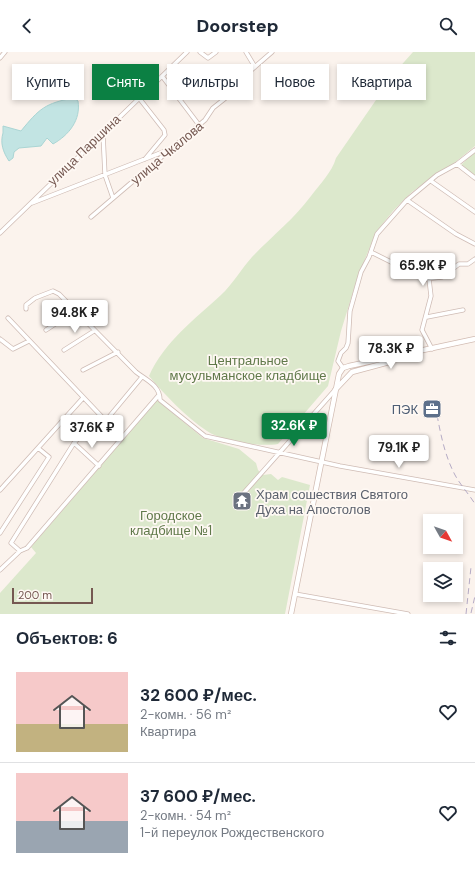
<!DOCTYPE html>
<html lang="ru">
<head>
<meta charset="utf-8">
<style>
	:root { --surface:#fff; --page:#f2f2f3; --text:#1f2937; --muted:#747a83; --line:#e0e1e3; --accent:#0b8043 }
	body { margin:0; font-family:"DM Sans",sans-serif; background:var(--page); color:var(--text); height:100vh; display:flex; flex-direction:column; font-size:15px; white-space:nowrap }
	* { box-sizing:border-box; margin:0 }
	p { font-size:13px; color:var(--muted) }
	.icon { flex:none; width:22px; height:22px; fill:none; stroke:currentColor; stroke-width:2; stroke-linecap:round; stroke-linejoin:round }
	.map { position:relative; height:562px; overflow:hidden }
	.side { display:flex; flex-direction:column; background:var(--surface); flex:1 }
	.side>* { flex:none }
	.banner { position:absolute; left:12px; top:12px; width:451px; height:36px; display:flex; gap:8px }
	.needle { width:26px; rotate:130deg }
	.fabs { position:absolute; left:423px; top:462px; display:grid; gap:8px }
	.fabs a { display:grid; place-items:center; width:40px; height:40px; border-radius:0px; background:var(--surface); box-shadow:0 2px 6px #0003; font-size:20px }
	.scale { position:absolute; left:12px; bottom:10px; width:81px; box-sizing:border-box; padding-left:4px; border:2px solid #755851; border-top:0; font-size:11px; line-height:14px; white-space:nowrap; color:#755851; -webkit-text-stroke:3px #fef8f3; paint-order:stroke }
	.price { position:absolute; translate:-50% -34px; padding:0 9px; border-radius:4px; background:#fff; color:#222; font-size:13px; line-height:26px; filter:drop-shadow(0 1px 2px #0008) }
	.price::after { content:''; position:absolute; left:50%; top:24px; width:12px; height:9px; margin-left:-6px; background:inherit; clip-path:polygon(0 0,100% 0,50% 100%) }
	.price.selected { background:var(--accent); color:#fff }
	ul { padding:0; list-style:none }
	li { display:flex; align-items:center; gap:12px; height:100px; padding:0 16px }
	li+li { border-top:1px solid var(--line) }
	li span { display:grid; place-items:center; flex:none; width:112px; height:80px; border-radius:0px; color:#555 }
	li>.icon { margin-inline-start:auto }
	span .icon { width:48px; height:48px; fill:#fffc; stroke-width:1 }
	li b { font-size:17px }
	h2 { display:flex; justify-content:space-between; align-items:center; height:48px; padding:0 16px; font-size:17px }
	.tag { padding:0 14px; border-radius:0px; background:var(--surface); box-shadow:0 2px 6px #0003; font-size:14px; line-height:36px }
	.tag.selected { background:var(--accent); color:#fff }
	header { display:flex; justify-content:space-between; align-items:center; height:52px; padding:0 16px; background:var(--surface); font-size:18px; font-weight:800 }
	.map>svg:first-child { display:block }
</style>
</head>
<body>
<header><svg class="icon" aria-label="back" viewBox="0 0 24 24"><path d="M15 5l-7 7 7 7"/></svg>Doorstep<svg class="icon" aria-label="search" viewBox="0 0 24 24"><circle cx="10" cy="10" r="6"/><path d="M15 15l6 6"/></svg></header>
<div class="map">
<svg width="475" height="562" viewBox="0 0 475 562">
	<rect width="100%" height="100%" fill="#fbf3ed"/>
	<!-- green -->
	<path fill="#dce8cc" d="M413 0H475V94L447 117 438 121 412 140 393 159 376 180 357 227 341 279 328 334 278 392C259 395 223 390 207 379 186 365 165 343 149 324 164 290 195 267 221 243 233 232 241 217 252 205 272 184 294 167 311 144 320 132 332 120 336 106L396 19Z
		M475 99V124L461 113Z
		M157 348 203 386 239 397 256 411 258 418 263 423 271 422 278 428 282 425 310 433 285 562H0V541L36 501 31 495Z"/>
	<!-- water -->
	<path fill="#c2e4e3" stroke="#aad5d4" d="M74 46 78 49C81 68 69 83 53 92L47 86 41 94 19 96 14 100 13 106 9 109C3 100 0 91 3 81V74L21 79C39 57 45 51 74 46Z"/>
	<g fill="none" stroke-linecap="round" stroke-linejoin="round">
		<!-- street casing -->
		<g stroke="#cfbcb5" stroke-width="5">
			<path id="street" d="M200 0 208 6 216 0
				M246 0 255 15
				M0 6 5 0
				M162 24 199 73
				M139 46 164 78 165 83 145 107
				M103 82 105 123 113 146
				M457 112 475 126
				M431 129 475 160
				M407 148 456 182 475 192
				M32 151 168 98
				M91 165 205 68 213 56 242 33 249 20 272 0
				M0 181 187 0
				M371 200 425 227 442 225 459 212H468L475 207
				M429 227 431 244 422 278 432 297
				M26 257V253L35 246 53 239 59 242 136 320C146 328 160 333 160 348L205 384 340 414 475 438
				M427 265 463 258
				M8 266 103 366H108L142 325
				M46 278 75 259
				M0 287 13 297 29 289
				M64 298 94 279
				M343 316 338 309 341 301 346 296 348 291 350 259 361 220 369 205 377 182 407 148 437 123 457 112 475 98
				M83 318 118 300
				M100 363 74 391 11 491 20 499 27 496 159 343
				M74 391 99 414
				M0 438 83 346
				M242 443 335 338
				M0 481 49 405 38 396
				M0 518 20 499
				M295 542 408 562"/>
		</g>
		<!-- secondary casing -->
		<g stroke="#d2bcb3" stroke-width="6">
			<path id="secondary" d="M335 338 352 320 393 309
				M291 562 339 322 343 316 349 314 475 287"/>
		</g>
		<!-- street -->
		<use href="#street" stroke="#fff" stroke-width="3.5"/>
		<!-- secondary -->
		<use href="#secondary" stroke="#fff" stroke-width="4.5"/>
		<!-- rail -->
		<path stroke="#b5abc5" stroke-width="1" stroke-dasharray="6 4" stroke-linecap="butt" d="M437 363C441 384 445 404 455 423 461 434 469 442 475 452
			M471 561 475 544
			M466 562 471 515"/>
	</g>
	<!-- icons -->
	<defs>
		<g id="office-square" transform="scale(1)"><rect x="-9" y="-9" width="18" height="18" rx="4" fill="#5c6f8a" stroke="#fef8f3"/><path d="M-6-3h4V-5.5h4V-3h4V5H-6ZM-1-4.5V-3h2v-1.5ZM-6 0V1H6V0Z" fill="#fff"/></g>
		<g id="temple-square" transform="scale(1)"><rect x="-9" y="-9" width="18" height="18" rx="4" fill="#6b7280" stroke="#fef8f3"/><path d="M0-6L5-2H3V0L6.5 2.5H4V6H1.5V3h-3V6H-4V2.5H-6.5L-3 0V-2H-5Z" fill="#fff"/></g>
	</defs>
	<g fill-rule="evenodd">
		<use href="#office-square" x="432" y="357"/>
		<use href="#temple-square" x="242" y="449"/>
	</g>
	<g text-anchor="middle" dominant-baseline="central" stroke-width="3.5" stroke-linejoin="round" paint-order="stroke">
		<!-- street labels -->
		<g font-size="13" fill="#755851" stroke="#fef8f3">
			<text transform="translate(84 98) rotate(-44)">улица Паршина</text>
			<text transform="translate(167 101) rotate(-40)">улица Чкалова</text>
		</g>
		<!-- park labels -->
		<g font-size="13" fill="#60794a" stroke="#fef8f3">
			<text x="248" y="308">Центральное<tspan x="248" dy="15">мусульманское кладбище</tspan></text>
			<text x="171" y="463">Городское<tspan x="171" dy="15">кладбище №1</tspan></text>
		</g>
		<!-- service labels -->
		<g font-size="13" fill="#4e5e75" stroke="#fef8f3" text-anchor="end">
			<text x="418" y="357">ПЭК</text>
		</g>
		<!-- worship labels -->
		<g font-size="13" fill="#5b616d" stroke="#fef8f3" text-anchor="start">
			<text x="256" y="442">Храм сошествия Святого<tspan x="256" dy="15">Духа на Апостолов</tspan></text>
		</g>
	</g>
</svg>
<div class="fabs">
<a><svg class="needle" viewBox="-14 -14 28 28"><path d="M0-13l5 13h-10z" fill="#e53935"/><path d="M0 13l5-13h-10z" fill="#747a83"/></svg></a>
<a><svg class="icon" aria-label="layers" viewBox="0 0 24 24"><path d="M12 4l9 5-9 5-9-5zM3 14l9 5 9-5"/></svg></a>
</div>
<div class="scale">200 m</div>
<b class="price" style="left:423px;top:235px">65.9K ₽</b>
<b class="price" style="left:75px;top:282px">94.8K ₽</b>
<b class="price" style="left:391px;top:318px">78.3K ₽</b>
<b class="price selected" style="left:294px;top:395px">32.6K ₽</b>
<b class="price" style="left:92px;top:397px">37.6K ₽</b>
<b class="price" style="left:399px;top:417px">79.1K ₽</b>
<div class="banner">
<a class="tag">Купить</a>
<a class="tag selected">Снять</a>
<a class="tag">Фильтры</a>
<a class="tag">Новое</a>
<a class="tag">Квартира</a>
</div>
</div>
<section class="side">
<h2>Объектов: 6<svg class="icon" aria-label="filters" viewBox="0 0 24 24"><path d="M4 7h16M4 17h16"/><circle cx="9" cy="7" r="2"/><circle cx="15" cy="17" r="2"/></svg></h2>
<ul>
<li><span style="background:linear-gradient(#f6c9c9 65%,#c2b280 0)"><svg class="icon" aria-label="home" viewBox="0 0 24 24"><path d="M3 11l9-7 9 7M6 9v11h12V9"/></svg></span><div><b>32 600 ₽/мес.</b><p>2-комн. · 56 m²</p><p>Квартира</p></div><svg class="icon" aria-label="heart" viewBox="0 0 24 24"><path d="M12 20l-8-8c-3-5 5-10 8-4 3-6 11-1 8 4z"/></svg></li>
<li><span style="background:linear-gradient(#f6c9c9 60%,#9aa5b1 0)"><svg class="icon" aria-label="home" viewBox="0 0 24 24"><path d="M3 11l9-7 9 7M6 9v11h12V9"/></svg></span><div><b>37 600 ₽/мес.</b><p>2-комн. · 54 m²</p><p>1-й переулок Рождественского</p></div><svg class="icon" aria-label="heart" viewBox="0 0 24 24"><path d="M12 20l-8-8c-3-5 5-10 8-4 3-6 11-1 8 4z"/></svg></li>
</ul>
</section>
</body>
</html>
